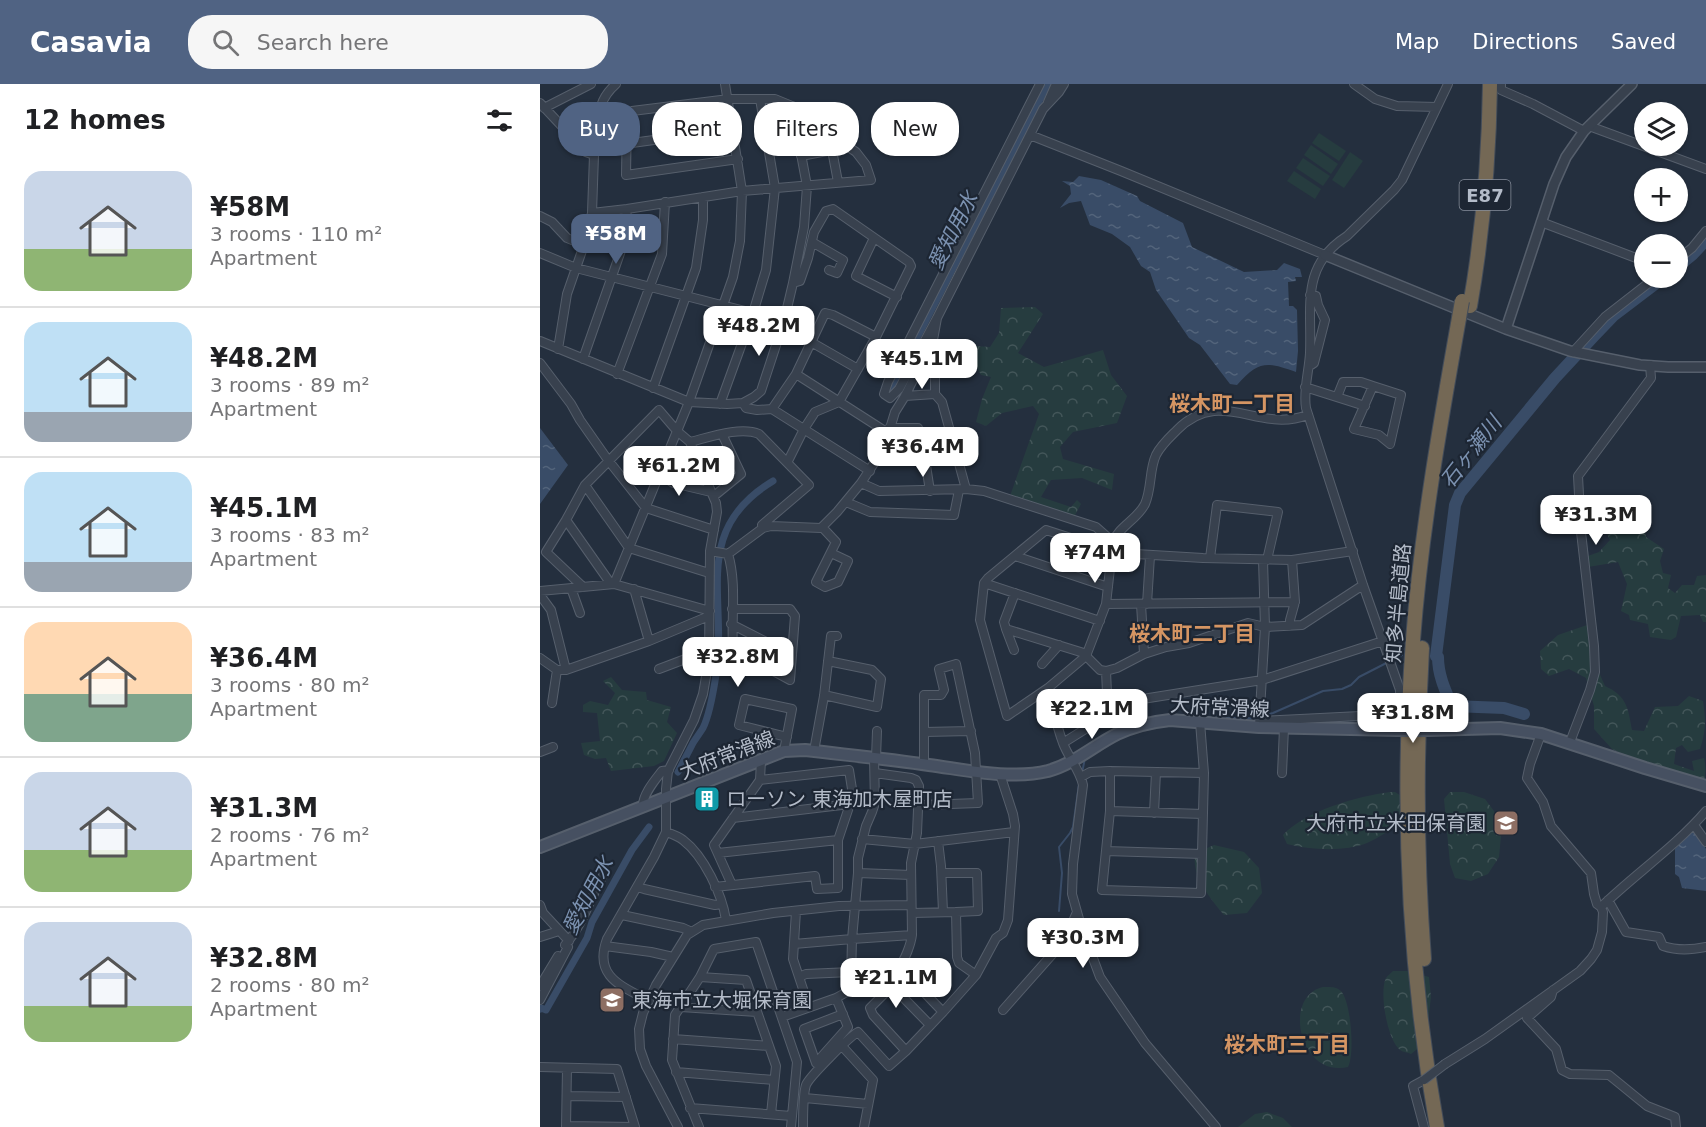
<!DOCTYPE html>
<html lang="en">
<head>
<meta charset="utf-8">
<style>
	:root { --surface:#fff; --page:#f6f6f6; --text:#202124; --muted:#757577; --line:#e0e0e0; --accent:#506383 }
	body { margin:0; font-family:"DejaVu Sans","Noto Sans JP",sans-serif; background:var(--page); color:var(--text); height:100vh; display:flex; flex-direction:column; font-size:22px; white-space:nowrap }
	* { box-sizing:border-box; margin:0 }
	p { font-size:20px; color:var(--muted) }
	.icon { flex:none; width:33px; height:33px; fill:none; stroke:currentColor; stroke-width:2; stroke-linecap:round; stroke-linejoin:round }
	.map { position:relative; flex:1; overflow:hidden }
	.panel { display:flex; flex-direction:column; background:var(--surface); width:540px }
	.panel>* { flex:none }
	.top-card { position:absolute; left:18px; top:18px; width:570px; height:54px; display:flex; gap:12px }
	.controls { position:absolute; left:1094px; top:18px; display:grid; gap:12px }
	.controls a { display:grid; place-items:center; width:54px; height:54px; border-radius:50%; background:var(--surface); box-shadow:0 2px 4px #0004; font-size:30px }
	.price { position:absolute; translate:-50% -51px; padding:0 14px; border-radius:12px; background:#fff; color:#222; font-size:20px; line-height:39px; filter:drop-shadow(0 2px 3px #0008) }
	.price::after { content:''; position:absolute; left:50%; top:36px; width:18px; height:14px; margin-left:-9px; background:inherit; clip-path:polygon(0 0,100% 0,50% 100%) }
	.price.current { background:var(--accent); color:#fff }
	ul { padding:0; list-style:none }
	li { display:flex; align-items:center; gap:18px; height:150px; padding:0 24px }
	li+li { border-top:2px solid var(--line) }
	li span { display:grid; place-items:center; flex:none; width:168px; height:120px; border-radius:18px; color:#555 }
	li>.icon { margin-inline-start:auto }
	span .icon { width:72px; height:72px; fill:#fffc; stroke-width:1 }
	li b { font-size:26px }
	h2 { display:flex; justify-content:space-between; align-items:center; height:72px; padding:0 24px; font-size:26px }
	.chip { padding:0 21px; border-radius:24px; background:var(--surface); box-shadow:0 2px 4px #0004; font-size:21px; line-height:54px }
	.chip.current { background:var(--accent); color:#fff }
	header { display:flex; align-items:center; gap:36px; box-sizing:border-box; height:84px; padding:0 30px; background:var(--accent); color:#fff }
	header strong { font-size:28px }
	nav { display:flex; gap:33px; margin-inline-start:auto; font-size:21px }
	.search { width:420px; height:54px; background:var(--page); display:flex; align-items:center; gap:15px; box-sizing:border-box; padding:0 21px; border-radius:24px; color:var(--muted); font-size:22px }
	main { display:flex; flex:1; min-height:0 }
	.map>svg:first-child { display:block }
</style>
</head>
<body>
<header>
<strong>Casavia</strong>
<div class="search"><svg class="icon" aria-label="search" viewBox="0 0 24 24"><circle cx="10" cy="10" r="6"/><path d="M15 15l6 6"/></svg>Search here</div>
<nav><a>Map</a><a>Directions</a><a>Saved</a></nav>
</header>
<main>
<section class="panel">
<h2>12 homes<svg class="icon" aria-label="filters" viewBox="0 0 24 24"><path d="M4 7h16M4 17h16"/><circle cx="9" cy="7" r="2"/><circle cx="15" cy="17" r="2"/></svg></h2>
<ul>
<li><span style="background:linear-gradient(#c9d6e8 65%,#8fb573 0)"><svg class="icon" aria-label="home" viewBox="0 0 24 24"><path d="M3 11l9-7 9 7M6 9v11h12V9"/></svg></span><div><b>¥58M</b><p>3 rooms · 110 m²</p><p>Apartment</p></div></li>
<li><span style="background:linear-gradient(#bfe0f5 75%,#9aa5b1 0)"><svg class="icon" aria-label="home" viewBox="0 0 24 24"><path d="M3 11l9-7 9 7M6 9v11h12V9"/></svg></span><div><b>¥48.2M</b><p>3 rooms · 89 m²</p><p>Apartment</p></div></li>
<li><span style="background:linear-gradient(#bfe0f5 75%,#9aa5b1 0)"><svg class="icon" aria-label="home" viewBox="0 0 24 24"><path d="M3 11l9-7 9 7M6 9v11h12V9"/></svg></span><div><b>¥45.1M</b><p>3 rooms · 83 m²</p><p>Apartment</p></div></li>
<li><span style="background:linear-gradient(#ffd9b3 60%,#7fa58c 0)"><svg class="icon" aria-label="home" viewBox="0 0 24 24"><path d="M3 11l9-7 9 7M6 9v11h12V9"/></svg></span><div><b>¥36.4M</b><p>3 rooms · 80 m²</p><p>Apartment</p></div></li>
<li><span style="background:linear-gradient(#c9d6e8 65%,#8fb573 0)"><svg class="icon" aria-label="home" viewBox="0 0 24 24"><path d="M3 11l9-7 9 7M6 9v11h12V9"/></svg></span><div><b>¥31.3M</b><p>2 rooms · 76 m²</p><p>Apartment</p></div></li>
<li><span style="background:linear-gradient(#c9d6e8 70%,#8fb573 0)"><svg class="icon" aria-label="home" viewBox="0 0 24 24"><path d="M3 11l9-7 9 7M6 9v11h12V9"/></svg></span><div><b>¥32.8M</b><p>2 rooms · 80 m²</p><p>Apartment</p></div></li>
</ul>
</section>
<div class="map">
<svg width="1166" height="1043" viewBox="0 0 1166 1043">
	<defs>
		<pattern id="forest-crowns" width="20" height="18" patternUnits="userSpaceOnUse" patternTransform="scale(1.5)"><rect width="20" height="18" fill="#263c3f"/><path d="M2 6a3 3 0 1 1 6 0M12 15a3 3 0 1 1 6 0" fill="none" stroke="#435659"/></pattern>
		<pattern id="water-ripples" width="26" height="14" patternUnits="userSpaceOnUse" patternTransform="scale(1.5)"><rect width="26" height="14" fill="#394c67"/><path d="M2 4q2-2 4 0t4 0M15 11q2-2 4 0t4 0" fill="none" stroke="#53647b"/></pattern>
	</defs>
	<rect width="100%" height="100%" fill="#242f3e"/>
	<!-- forest -->
	<path fill="url(#forest-crowns)" d="M495 223 503 230 478 269 504 283 563 266 571 291 587 312 577 339 533 348 520 363 523 375 574 390 572 406 542 394 511 396 501 413 531 423 537 416 541 420 534 433 470 412 499 330 493 322 462 329 446 342 436 338 442 315 451 293 441 291 434 278 435 262 450 263 459 249 461 224Z
		M1074 430 1104 439 1106 453 1124 465 1120 477 1123 489 1131 491 1128 504 1135 509 1142 501H1154L1157 492 1166 491V538H1163L1160 531 1141 532 1136 553 1131 556 1110 553 1108 540 1090 536 1089 531 1081 527 1087 500 1078 478 1048 483V472L1059 468 1070 456 1065 446V438Z
		M1047 541 1051 579 1057 584 1065 602C1087 612 1088 624 1092 646L1104 647 1115 623 1138 622 1149 612 1163 617C1166 636 1166 647 1160 665L1148 668 1142 661 1136 664 1134 680 1154 687 1152 677 1164 674C1166 682 1166 692 1163 698L1098 677 1072 665 1054 645V622L1046 594 1029 585 1009 592 1001 585 1000 567 1018 551Z
		M71 593 82 606 106 608 107 616 131 623 127 638 137 649 124 677 114 682 71 687 66 674 55 675 44 671 41 659 60 657 57 629 43 628V621L50 617 68 621 75 609 63 597Z
		M850 708H855L866 715 863 737C852 745 840 753 827 759 805 768 770 766 747 760L743 751C765 727 818 712 850 708Z
		M910 708H924L945 715 954 727 961 752 959 773 948 790 931 797 915 794 910 780 904 715Z
		M674 761 704 768 719 784 722 809 707 829 684 831C672 817 649 789 656 769Z
		M853 887H867L889 893 891 913 887 945 882 961 871 970C866 968 861 968 858 964 847 952 839 908 846 894 848 891 851 889 853 887Z
		M783 903C789 903 796 902 801 907 811 918 815 970 808 983 759 994 742 912 783 903Z
		M727 1028 743 1034 752 1043H698L715 1030Z"/>
	<!-- pitch -->
	<path fill="#263c3f" d="M779 49 806 67 799 77 772 59Z
		M771 61 798 80 791 90 764 71Z
		M810 68 823 77 804 104 792 96Z
		M763 74 790 92 783 102 756 84Z
		M754 87 781 105 775 115 747 97Z"/>
	<!-- water -->
	<path fill="url(#water-ripples)" d="M539 92 561 96 597 112 600 117 643 139 652 163 704 188 737 186 744 179 760 185 762 193H755L756 197 748 198 749 222H753L757 226 758 267 756 288C727 278 719 276 697 301L690 300 660 261 649 254 616 206 610 188 601 182 590 163 572 150 550 141 541 117 529 119 520 124 531 110 530 102 522 97 533 98Z
		M0 344 28 381 0 420Z
		M1152 748H1155L1166 765V807L1142 804 1139 793 1135 790V765Z"/>
	<g fill="none" stroke-linecap="round" stroke-linejoin="round">
		<!-- stream -->
		<path stroke="#394c67" stroke-width="2" d="M667 634H710L733 629 783 607 802 605 811 601 819 593 862 571
			M587 640 616 633
			M542 689 545 674
			M519 827 522 789 519 763 530 749 533 743 539 700"/>
		<!-- canal -->
		<path stroke="#394c67" stroke-width="7" d="M348 310 508 0
			M138 688C143 678 148 669 153 659 156 654 160 649 163 644 169 632 174 604 176 591 188 514 150 447 233 397
			M0 925 1 924 6 926 47 854 52 838 92 766 109 743"/>
		<!-- river -->
		<path stroke="#394c67" stroke-width="12" d="M1137 183 1153 170 1166 156
			M984 630 964 624 912 622C905 606 898 591 898 573L896 572 915 421 920 409 1015 294 1054 252 1073 232 1123 194"/>
		<!-- minor casing -->
		<g stroke="#565f6c" stroke-width="10">
			<path id="minor" d="M524 0 519 8 503 25 397 234 393 256 365 312 355 328 344 364 321 399 339 407 426 405 444 407 556 443 573 458 576 464 596 470 663 474 752 476 813 467
				M814 0 835 15 857 22 897 23
				M961 0V6L993 20 1044 47
				M508 18 516 0
				M0 19 46 68 54 71
				M4 24 51 0
				M1049 42 1166 85
				M289 50 298 98
				M490 51 581 87 785 171
				M56 64 193 45
				M261 72 292 66
				M52 129 87 125 202 107 331 96 326 81 316 68 289 50 252 22 235 15H189L92 27 87 34 86 91 198 75
				M0 132 12 138 27 154 44 161
				M1001 138 1104 177
				M334 154 316 192 357 213
				M272 158 303 176 297 189 289 186
				M0 169 36 184 244 237
				M1137 176 1152 164 1166 147
				M770 211 776 212 778 221 785 236 774 279 771 281
				M397 234 359 305 350 314 344 310 348 298 500 0
				M0 257 149 318 187 320 203 319 214 313 221 307 244 237 253 199 264 143 267 102 252 22
				M271 258 318 285
				M18 265 27 210 44 161 52 129 54 71C62 43 51 22 76 0
				M1033 268 1065 233 1115 194
				M43 275 84 158 87 125
				M0 279 31 320 40 336 68 376 106 424 174 446
				M77 290 122 170 125 118
				M256 290 285 229 293 231 336 253
				M395 290V310L402 318 426 405
				M833 302 861 311 850 360 839 351 814 345Z
				M765 303 825 322
				M113 304 156 184 163 136V113
				M365 312 395 310
				M797 313 803 298H821L833 302
				M203 319 206 324 217 326 232 325 330 387
				M180 320 213 229 226 186 235 104 220 15
				M232 325 256 290 348 349
				M349 344H378V362L413 357
				M150 358C170 353 201 342 219 350L269 401 222 441 223 444 188 470 170 467
				M383 362 390 407
				M248 377 264 345 275 328 299 318 336 253 371 182 369 178 293 125 286 127 274 148 268 174 260 197 253 199
				M120 390 133 399 171 408
				M45 401 89 464 169 489
				M174 412 201 390 182 350
				M306 418 330 428 414 431 419 406
				M26 436 6 468 43 503
				M282 443 296 458 276 498 285 503 298 498 308 477 291 469
				M223 444 231 442 281 444 297 428 321 399
				M571 467 506 446 448 494 444 499 440 536 467 632 508 604 546 572 566 520 573 458C579 442 597 436 605 420 612 404 609 386 616 371 621 361 629 354 637 346 681 302 719 350 767 331
				M188 470C197 500 191 534 193 565L250 596 255 532 250 525H192
				M475 472 568 503
				M670 474 677 421 738 428 727 476
				M444 499 560 537
				M71 500 26 436 45 401 119 326 137 347 150 358 176 419 177 428 170 467 169 575 163 610 154 636 128 687 126 705V748L114 773 67 855C53 893 82 902 109 917
				M74 500 149 318 193 193 200 157 202 107 185 0
				M31 504 40 529
				M94 505 109 557
				M0 507 74 500 170 527
				M475 509 464 538 466 545 547 570
				M0 511 11 526 26 586
				M566 520 755 518 752 476
				M601 520 604 570
				M607 520 610 472
				M191 540 252 571
				M750 542V536L755 518
				M466 545 474 566
				M546 572 560 586 566 587 577 584 604 570 626 563 649 559 708 539 725 543 762 541 823 501
				M0 574 17 586H26L109 557 169 532
				M502 580 519 561
				M119 585 169 566
				M566 587 568 631
				M508 604C513 622 516 641 523 659 528 673 540 686 543 701L533 780 532 810 541 842 560 893 605 959 676 1043
				M284 611 337 623 341 595 332 586 288 577
				M12 619 17 586
				M720 637 860 630V606L823 501 766 324C763 306 769 288 770 269 772 222 760 182 807 152L854 106 862 96 908 0
				M719 642 725 543 723 476
				M384 648 431 647
				M1030 658 1050 606 1055 588 1054 562 1041 448 1038 392 1111 294 1110 281
				M523 659 590 617 722 596 843 557
				M244 667 252 625 205 615 199 641 247 653
				M274 667 284 612 291 552H297
				M0 668 13 663
				M336 674 337 647
				M570 687 664 689
				M742 689 744 644
				M541 693 550 688 570 687V727L562 806 661 809 664 689 660 638
				M382 721 438 719 435 669 416 580 399 585 404 606 401 611H384V680
				M103 723C102 711 115 696 122 687L129 686
				M570 727 663 730
				M614 729 616 688
				M193 734 310 720
				M1154 741 1166 758
				M126 748C132 750 138 752 143 756 164 772 182 810 186 836
				M322 755 375 760 474 748
				M398 757 401 782 403 828
				M566 767 662 770
				M178 769 298 756
				M318 789 371 791
				M402 789H437L438 827 416 828
				M192 801 174 761 220 696 221 676
				M97 803 104 805 175 821 181 820
				M175 803 275 792 277 805 298 804V756L310 720 312 705 309 686 220 696
				M1068 816 1086 848 1119 853 1123 862C1138 867 1151 866 1166 863
				M0 821 3 829 29 857
				M1061 823C1095 790 1135 763 1166 727
				M256 827 253 875 269 923
				M372 829 416 828 417 873 419 879 436 891
				M82 831 143 844 152 848
				M0 853 19 847
				M312 855 372 851
				M254 860 312 855
				M65 862 111 868 133 873
				M359 882 403 928 436 891 456 854 463 849 468 836 475 742 473 730 460 690
				M339 890 352 902 390 941
				M160 893 206 896 236 982 231 1030
				M259 893 266 890 311 888
				M311 896C324 894 348 891 359 882 365 877 371 859 372 851L371 779 377 749 379 702 376 696 371 694 335 689
				M0 902 18 872
				M352 902 330 924 333 931 366 967
				M1013 906 1011 913 987 934 1016 965 1022 986 1030 990 1069 991 1107 1022 1135 1033 1136 1043
				M296 914 308 943 276 979 264 945 303 930
				M0 916 28 863 25 861C44 840 51 811 65 788
				M141 923 217 928
				M463 926 525 856 537 828
				M242 933 296 914 305 909 309 903 311 896 312 855 318 789V774L326 742 332 728 335 719 334 674
				M133 955 229 962
				M301 961 333 996 324 1043
				M905 980 945 955 1040 887 1051 875 1057 866 1062 848 1063 828 1061 823 1057 820 1054 810 1051 789 1011 742 1003 718 987 694 990 680 1001 650
				M0 983 77 985 95 1043 26 1042
				M136 988 234 996
				M884 996 873 1002 884 1043
				M27 1012 86 1013
				M265 1014 328 1020
				M150 1024 252 1032
				M26 1043 27 984
				M138 1043 106 982 100 965 99 945 103 929 116 901 147 851 163 841 233 829 299 822 371 821
				M159 1043 132 976 135 931 160 893 174 865 216 858 257 978 251 1043
				M263 1043C263 1032 263 1010 266 1001 269 993 309 953 318 948L349 982 366 967 403 928"/>
		</g>
		<!-- tertiary casing -->
		<g stroke="#565f6c" stroke-width="12">
			<path id="tertiary" d="M785 171 966 245 1030 267 1100 281 1128 283H1166
				M966 245 1014 100 1026 73 1044 47 1092 0"/>
		</g>
		<!-- secondary casing -->
		<g stroke="#565f6c" stroke-width="14">
			<path id="secondary" d="M889 646 960 644 1001 650 1105 684 1166 702
				M0 763 244 667 265 666C307 671 348 675 389 681 427 686 470 696 508 687 534 680 553 662 577 650 594 642 611 638 630 636L719 643 857 646"/>
		</g>
		<!-- motorway casing -->
		<g stroke="#434c59" stroke-width="16">
			<path id="motorway" d="M930 222C943 148 949 74 950 0
				M882 564C876 668 876 770 884 875
				M897 1043C868 882 861 719 873 556 881 448 900 341 919 234"/>
		</g>
		<!-- minor -->
		<use href="#minor" stroke="#38414e" stroke-width="8"/>
		<!-- tertiary -->
		<use href="#tertiary" stroke="#38414e" stroke-width="9"/>
		<!-- secondary -->
		<use href="#secondary" stroke="#465061" stroke-width="10"/>
		<!-- motorway -->
		<use href="#motorway" stroke="#746855" stroke-width="14"/>
		<!-- minor-bridge casing -->
		<g stroke="#565f6c" stroke-width="10" stroke-linecap="butt">
			<path id="minor-bridge" d="M884 996 905 980"/>
		</g>
		<!-- secondary-bridge casing -->
		<g stroke="#565f6c" stroke-width="14" stroke-linecap="butt">
			<path id="secondary-bridge" d="M857 646H889"/>
		</g>
		<!-- motorway-bridge casing -->
		<g stroke="#434c59" stroke-width="16" stroke-linecap="butt">
			<path id="motorway-bridge" d="M919 234 922 217"/>
		</g>
		<!-- minor-bridge -->
		<use href="#minor-bridge" stroke="#38414e" stroke-width="8"/>
		<!-- secondary-bridge -->
		<use href="#secondary-bridge" stroke="#465061" stroke-width="10"/>
		<!-- motorway-bridge -->
		<use href="#motorway-bridge" stroke="#746855" stroke-width="14"/>
	</g>
	<!-- icons -->
	<defs>
		<g id="building-square" transform="scale(1.35)"><rect x="-9" y="-9" width="18" height="18" rx="4" fill="#0f9aa8" stroke="#1d2633"/><path d="M-4-6H4V6H1V3H-1V6H-4ZM-2.5-4.3h1.7v1.8h-1.7ZM.8-4.3h1.7v1.8H.8ZM-2.5-1h1.7V.8h-1.7ZM.8-1h1.7V.8H.8Z" fill="#fff"/></g>
		<g id="school-square" transform="scale(1.35)"><rect x="-9" y="-9" width="18" height="18" rx="4" fill="#8d6e63" stroke="#1d2633"/><path d="M0-5L7-2L0 1L-7-2ZM-4 1L0 2.5L4 1V4Q0 6-4 4Z" fill="#fff"/></g>
	</defs>
	<g fill-rule="evenodd">
		<use href="#building-square" x="167" y="715"/>
		<use href="#school-square" x="966" y="739"/>
		<use href="#school-square" x="72" y="916"/>
	</g>
	<g text-anchor="middle" dominant-baseline="central" stroke-width="4.5" stroke-linejoin="round" paint-order="stroke">
		<!-- shield labels -->
		<rect fill="#1d2633" stroke="#878f9c" stroke-width="1.5" x="919.5" y="96" width="51" height="30" rx="4.5"/>
		<g font-size="18" font-weight="bold" fill="#b4bcc9">
			<text x="945" y="111">E87</text>
		</g>
		<!-- street labels -->
		<g font-size="20" fill="#b4bcc9" stroke="#1d2633">
			<text transform="translate(858 519) rotate(-85)">知多半島道路</text>
			<text transform="translate(680 623) rotate(3)">大府常滑線</text>
			<text transform="translate(187 671) rotate(-21)">大府常滑線</text>
		</g>
		<!-- poi labels -->
		<g font-size="20" fill="#b4bcc9" stroke="#1d2633" text-anchor="start">
			<text x="186" y="715">ローソン 東海加木屋町店</text>
			<text x="946" y="739" text-anchor="end">大府市立米田保育園</text>
			<text x="92" y="916">東海市立大堀保育園</text>
		</g>
		<!-- water labels -->
		<g font-size="21" font-style="italic" fill="#7c92b1" stroke="#1d2633">
			<text transform="translate(413 147) rotate(-63)">愛知用水</text>
			<text transform="translate(931 368) rotate(-52)">石ヶ瀬川</text>
			<text transform="translate(48 812) rotate(-62)">愛知用水</text>
		</g>
		<!-- neighbourhood labels -->
		<g font-size="21" font-weight="bold" fill="#d59563" stroke="#1d2633">
			<text x="692" y="320">桜木町一丁目</text>
			<text x="652" y="550">桜木町二丁目</text>
			<text x="747" y="961">桜木町三丁目</text>
		</g>
	</g>
</svg>
<div class="controls">
<a><svg class="icon" aria-label="layers" viewBox="0 0 24 24"><path d="M12 4l9 5-9 5-9-5zM3 14l9 5 9-5"/></svg></a>
<a>+</a>
<a>−</a>
</div>
<b class="price current" style="left:76px;top:181px">¥58M</b>
<b class="price" style="left:219px;top:273px">¥48.2M</b>
<b class="price" style="left:382px;top:306px">¥45.1M</b>
<b class="price" style="left:383px;top:394px">¥36.4M</b>
<b class="price" style="left:139px;top:413px">¥61.2M</b>
<b class="price" style="left:1056px;top:462px">¥31.3M</b>
<b class="price" style="left:555px;top:500px">¥74M</b>
<b class="price" style="left:198px;top:604px">¥32.8M</b>
<b class="price" style="left:552px;top:656px">¥22.1M</b>
<b class="price" style="left:873px;top:660px">¥31.8M</b>
<b class="price" style="left:543px;top:885px">¥30.3M</b>
<b class="price" style="left:356px;top:925px">¥21.1M</b>
<div class="top-card">
<a class="chip current">Buy</a>
<a class="chip">Rent</a>
<a class="chip">Filters</a>
<a class="chip">New</a>
</div>
</div>
</main>
</body>
</html>
